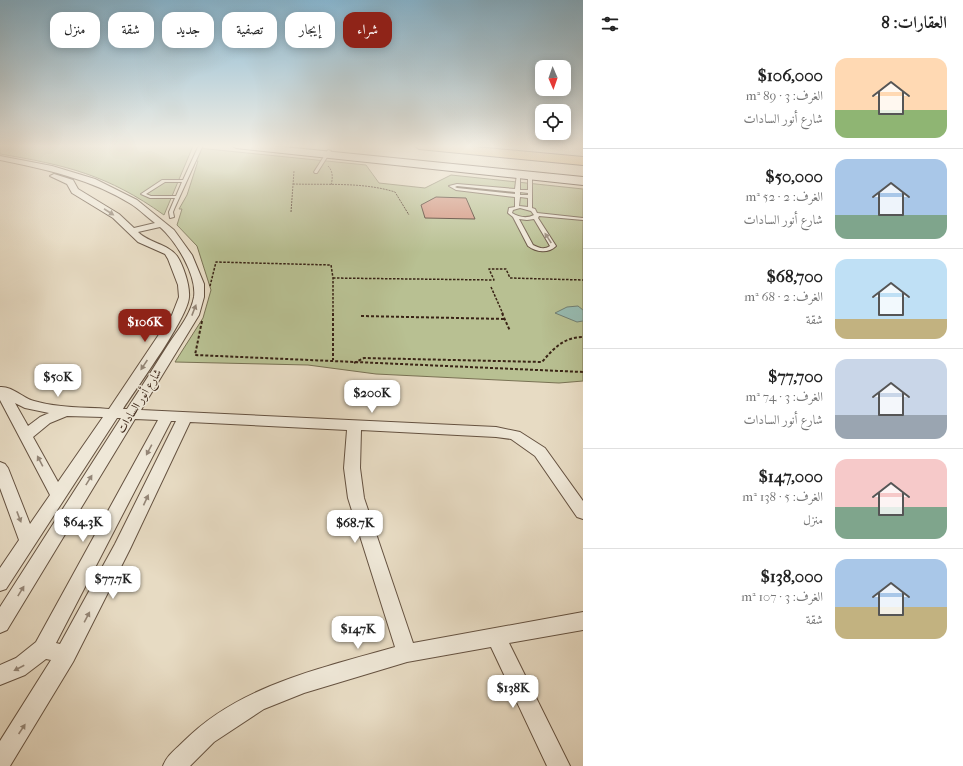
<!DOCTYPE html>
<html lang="ar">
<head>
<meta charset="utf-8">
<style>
	:root { --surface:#fff; --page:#f6f6f6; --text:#222; --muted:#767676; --line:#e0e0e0; --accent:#8f2418 }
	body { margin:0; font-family:"IM FELL French Canon",Amiri,serif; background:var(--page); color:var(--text); direction:rtl; height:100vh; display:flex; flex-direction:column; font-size:15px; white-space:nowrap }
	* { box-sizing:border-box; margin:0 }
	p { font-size:13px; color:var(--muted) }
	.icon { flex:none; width:22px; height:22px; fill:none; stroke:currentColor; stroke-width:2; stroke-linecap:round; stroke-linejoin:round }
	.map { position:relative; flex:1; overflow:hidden; direction:ltr }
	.side { display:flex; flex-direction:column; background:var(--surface); width:380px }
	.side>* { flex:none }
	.hud { position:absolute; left:12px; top:12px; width:380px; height:36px; direction:rtl; display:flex; gap:8px }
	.needle { width:26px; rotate:178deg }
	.tools { position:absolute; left:535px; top:60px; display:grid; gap:8px }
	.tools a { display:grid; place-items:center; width:36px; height:36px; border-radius:8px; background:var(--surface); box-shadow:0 2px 10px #0003; font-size:20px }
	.price { position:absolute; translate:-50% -34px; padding:0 9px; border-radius:8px; background:#fff; color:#222; font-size:13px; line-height:26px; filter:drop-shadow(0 1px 2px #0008) }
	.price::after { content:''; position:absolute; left:50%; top:24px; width:12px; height:9px; margin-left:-6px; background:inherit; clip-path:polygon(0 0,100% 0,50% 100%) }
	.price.current { background:var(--accent); color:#fff }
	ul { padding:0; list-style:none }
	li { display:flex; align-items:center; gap:12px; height:100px; padding:0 16px }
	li+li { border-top:1px solid var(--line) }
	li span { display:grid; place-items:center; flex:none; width:112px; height:80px; border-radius:12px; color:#555 }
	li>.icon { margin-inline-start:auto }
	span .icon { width:48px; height:48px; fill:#fffc; stroke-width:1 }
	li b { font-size:17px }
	h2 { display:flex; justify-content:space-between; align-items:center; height:48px; padding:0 16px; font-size:17px }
	.chip { padding:0 14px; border-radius:12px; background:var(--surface); box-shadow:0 2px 10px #0003; font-size:14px; line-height:36px }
	.chip.current { background:var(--accent); color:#fff }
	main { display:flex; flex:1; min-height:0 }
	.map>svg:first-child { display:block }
</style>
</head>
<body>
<main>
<section class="side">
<h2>العقارات: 8<svg class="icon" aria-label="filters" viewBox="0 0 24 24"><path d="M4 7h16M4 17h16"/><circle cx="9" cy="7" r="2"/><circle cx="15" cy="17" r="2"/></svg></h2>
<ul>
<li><span style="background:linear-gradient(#ffd9b3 65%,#8fb573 0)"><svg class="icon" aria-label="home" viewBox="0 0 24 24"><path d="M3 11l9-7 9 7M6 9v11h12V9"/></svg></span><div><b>$106,000</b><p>الغرف: 3 · 89 m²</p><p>شارع أنور السادات</p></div></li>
<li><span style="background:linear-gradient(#a9c7e8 70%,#7fa58c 0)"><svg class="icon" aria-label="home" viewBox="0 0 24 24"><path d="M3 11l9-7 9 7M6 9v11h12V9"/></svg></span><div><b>$50,000</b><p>الغرف: 2 · 52 m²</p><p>شارع أنور السادات</p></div></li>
<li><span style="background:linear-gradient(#bfe0f5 75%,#c2b280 0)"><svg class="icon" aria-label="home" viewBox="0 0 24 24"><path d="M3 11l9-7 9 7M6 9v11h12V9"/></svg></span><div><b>$68,700</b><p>الغرف: 2 · 68 m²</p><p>شقة</p></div></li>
<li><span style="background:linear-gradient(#c9d6e8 70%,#9aa5b1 0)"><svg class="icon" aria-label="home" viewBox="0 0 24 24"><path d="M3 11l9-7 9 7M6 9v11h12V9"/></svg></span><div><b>$77,700</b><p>الغرف: 3 · 74 m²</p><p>شارع أنور السادات</p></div></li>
<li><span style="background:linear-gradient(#f6c9c9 60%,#7fa58c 0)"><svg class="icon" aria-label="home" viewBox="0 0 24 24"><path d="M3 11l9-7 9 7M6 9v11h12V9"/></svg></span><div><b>$147,000</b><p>الغرف: 5 · 138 m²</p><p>منزل</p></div></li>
<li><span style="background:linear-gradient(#a9c7e8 60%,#c2b280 0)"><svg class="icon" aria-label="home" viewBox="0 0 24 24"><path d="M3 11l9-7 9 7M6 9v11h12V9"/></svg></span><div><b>$138,000</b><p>الغرف: 3 · 107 m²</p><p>شقة</p></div></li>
</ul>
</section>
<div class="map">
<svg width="583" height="766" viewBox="0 0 583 766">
	<rect width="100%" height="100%" fill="#e7dbc3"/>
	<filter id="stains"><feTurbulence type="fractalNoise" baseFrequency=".005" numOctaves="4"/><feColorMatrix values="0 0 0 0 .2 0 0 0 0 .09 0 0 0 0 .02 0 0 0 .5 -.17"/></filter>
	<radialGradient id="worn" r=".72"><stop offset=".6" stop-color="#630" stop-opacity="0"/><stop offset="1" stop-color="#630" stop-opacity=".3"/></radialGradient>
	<!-- green -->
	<path fill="#b8c092" stroke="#797254" d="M0 145H184L193 146 164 215C108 175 66 165 0 154Z
		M198 148 366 165 379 183 425 188 451 175 583 189V381L559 383 376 374 308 365 175 362 203 318 211 290 197 246 177 225 182 209H179L187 195 198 161H193Z"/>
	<!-- water -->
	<path fill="#97bbb1" stroke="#727f73" d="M578 306 583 310V321L577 322 555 313 567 307Z"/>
	<!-- building -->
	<path fill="#d1907b" stroke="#3a2416" d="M436 197 466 198 475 219 425 218 421 205Z"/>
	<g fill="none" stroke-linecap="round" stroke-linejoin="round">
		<!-- lane casing -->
		<g stroke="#655241" stroke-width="2">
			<path id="lane" d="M199 145H203L175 207 173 212 174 217 170 218 169 212 175 198H150L141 194 162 180H183ZM165 182H182L176 196H151L146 194Z
				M328 150 331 151 317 173H315L314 172Z
				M517 174 520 175V190H528V176L530 175 532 176V208L535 209 537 213 583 218V220L539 216 538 218 556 246C548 254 536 252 528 246L513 217 508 213 509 208 515 207V197L456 190 449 186 457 184 515 189ZM457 186 515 192V194L457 188 455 187ZM520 192 528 193V195H520ZM520 197 528 198V207L519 206ZM520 208 531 211 534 215C526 219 519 217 512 213L513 210ZM519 219 527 220 534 219 550 246C544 250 539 248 533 245Z"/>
		</g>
		<!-- street casing -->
		<g stroke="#655241" stroke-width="2">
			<path id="street" d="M0 156 52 166 95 179 137 200 174 230 192 255 204 284V297L199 315 141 410 496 427 520 432 545 448 583 501V519L577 517 535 456 511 439 496 437 361 430 360 468 364 498 413 643 583 612V630L509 643 570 766H547L491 647 407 662 304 693 264 709 214 742 190 766H163C167 755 176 749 184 741 240 685 322 668 395 647L348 498 344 468 347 430 190 422 130 549 73 662 10 766H0V741L51 660 46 659 25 675 0 685V665L16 658 36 642 158 420 135 419 7 630 0 633V607L121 418H117L6 589 0 591V568L19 540 0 488V462L5 464 8 468 30 524 50 495 0 400V387C12 386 23 398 34 401 58 408 84 407 109 409L172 315 179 297 178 285 168 259 165 254 138 242 113 218 72 193 67 184 50 176 54 174 73 180 78 189 119 214 134 228 155 223C147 217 139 209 131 204 91 179 45 169 0 160ZM160 227C176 241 197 275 194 297 191 314 178 330 168 345 154 367 141 388 127 409H123C137 387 188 318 189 297 190 285 183 265 177 256 168 244 149 243 138 232ZM15 403 25 408 49 413 40 417 28 426ZM67 416 103 417 58 482 33 437 50 423ZM171 421H176L115 544 60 644 56 643Z"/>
		</g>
		<!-- secondary casing -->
		<g stroke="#3a2416" stroke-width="2">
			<path id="secondary" d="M231 145H264L583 177V185L236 148Z"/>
		</g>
		<!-- highway casing -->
		<g stroke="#3a2416" stroke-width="2">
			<path id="highway" d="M413 145H454L583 157V165L419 149Z"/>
		</g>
		<!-- path-far2 -->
		<path stroke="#3a2416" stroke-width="1" stroke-dasharray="2 1" stroke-linecap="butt" d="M328 166C333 171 333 178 331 185
			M293 184C327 185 363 182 395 192L409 215
			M291 212 294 171"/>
		<!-- path-far1 -->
		<path stroke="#3a2416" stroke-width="1.5" stroke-dasharray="2.5 1.5" stroke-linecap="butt" d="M333 278 494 280 489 269H506L510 278 583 280
			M210 286 216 262 331 265 333 278V314
			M491 287 503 314"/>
		<!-- path -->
		<path stroke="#3a2416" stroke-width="2" stroke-dasharray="3 2" stroke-linecap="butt" d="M333 313V360
			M502 313 510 331
			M361 316 505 319
			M202 321 195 355 583 372
			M354 363 364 358 542 362C554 348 564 337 583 337"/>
		<!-- lane -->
		<use href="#lane" fill="#efe8d8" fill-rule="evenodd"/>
		<!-- street -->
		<use href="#street" fill="#efe8d8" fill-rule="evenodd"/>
		<!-- secondary -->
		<use href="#secondary" fill="#efe8d8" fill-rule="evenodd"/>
		<!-- highway -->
		<use href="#highway" fill="#e4be82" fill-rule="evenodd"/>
	</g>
	<!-- one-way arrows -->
	<defs><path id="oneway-solid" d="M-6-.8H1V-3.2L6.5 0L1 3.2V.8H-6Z"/></defs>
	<g fill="#948677">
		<use href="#oneway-solid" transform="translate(109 212) rotate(33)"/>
		<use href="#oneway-solid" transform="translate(548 238) rotate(-123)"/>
		<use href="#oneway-solid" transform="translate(194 310) rotate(-69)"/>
		<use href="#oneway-solid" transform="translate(144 365) rotate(124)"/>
		<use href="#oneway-solid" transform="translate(149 450) rotate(118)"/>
		<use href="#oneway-solid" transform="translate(40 461) rotate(-118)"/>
		<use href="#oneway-solid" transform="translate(89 480) rotate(-58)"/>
		<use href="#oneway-solid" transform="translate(146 500) rotate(-65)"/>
		<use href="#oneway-solid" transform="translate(19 517) rotate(69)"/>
		<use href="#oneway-solid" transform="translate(21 591) rotate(-58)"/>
		<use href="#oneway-solid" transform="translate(87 617) rotate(-62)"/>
		<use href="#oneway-solid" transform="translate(19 668) rotate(152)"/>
		<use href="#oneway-solid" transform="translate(22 729) rotate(-56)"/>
	</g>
	<!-- sky -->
	<linearGradient id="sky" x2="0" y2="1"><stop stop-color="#87b7d2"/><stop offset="0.58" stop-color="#f4efe4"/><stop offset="1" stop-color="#f4efe4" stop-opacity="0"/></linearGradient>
	<rect width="583" height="252" fill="url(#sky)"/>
	<g text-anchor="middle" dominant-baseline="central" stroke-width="3" stroke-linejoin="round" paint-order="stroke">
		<!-- street labels -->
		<g font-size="12" fill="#3a2416" stroke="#efe8d8">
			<text transform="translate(139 401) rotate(-58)">شارع أنور السادات</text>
		</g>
	</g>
	<rect width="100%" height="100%" filter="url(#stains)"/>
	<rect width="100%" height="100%" fill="url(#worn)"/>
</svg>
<div class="tools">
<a><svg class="needle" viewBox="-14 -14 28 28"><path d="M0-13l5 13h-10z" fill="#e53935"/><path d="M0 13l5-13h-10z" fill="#767676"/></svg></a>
<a><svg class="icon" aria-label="locate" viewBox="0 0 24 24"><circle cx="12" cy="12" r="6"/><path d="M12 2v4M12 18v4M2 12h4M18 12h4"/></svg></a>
</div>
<b class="price current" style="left:145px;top:343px">$106K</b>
<b class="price" style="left:58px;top:398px">$50K</b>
<b class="price" style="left:372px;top:414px">$200K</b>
<b class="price" style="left:83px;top:543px">$64.3K</b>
<b class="price" style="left:355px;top:544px">$68.7K</b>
<b class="price" style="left:113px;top:600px">$77.7K</b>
<b class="price" style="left:358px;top:650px">$147K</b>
<b class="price" style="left:513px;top:709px">$138K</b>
<div class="hud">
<a class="chip current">شراء</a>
<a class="chip">إيجار</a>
<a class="chip">تصفية</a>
<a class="chip">جديد</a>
<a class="chip">شقة</a>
<a class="chip">منزل</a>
</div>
</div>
</main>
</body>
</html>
